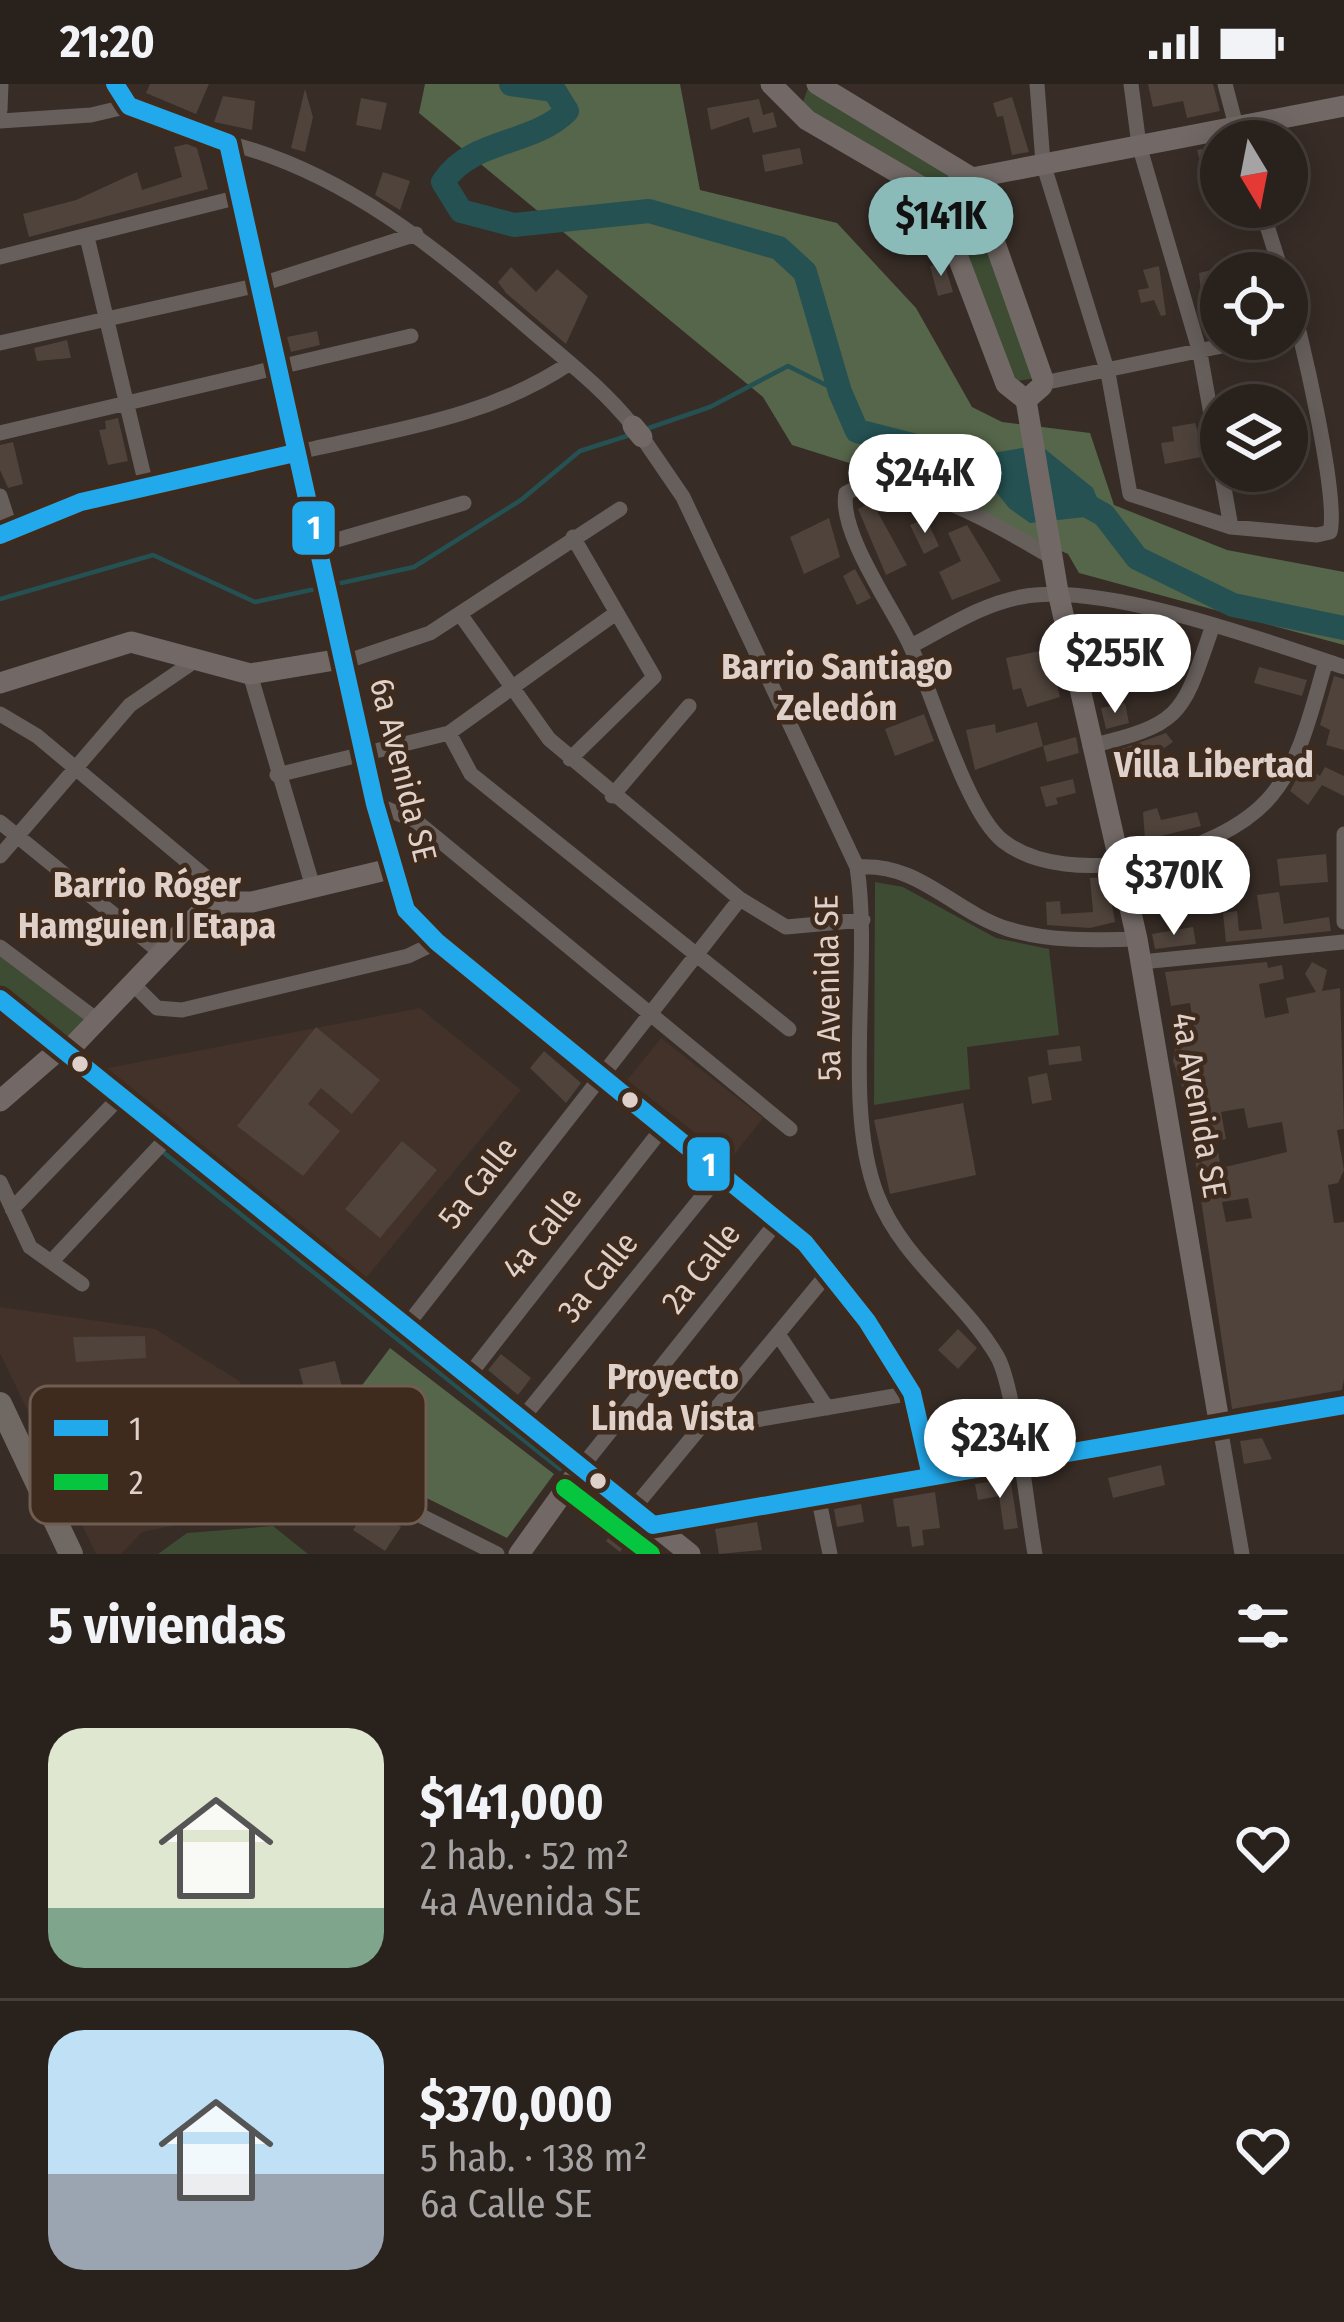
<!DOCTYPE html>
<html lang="es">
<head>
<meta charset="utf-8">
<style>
	:root { --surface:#29211c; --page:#312925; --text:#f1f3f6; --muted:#a5a3a3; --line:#453e3b; --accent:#8bbbb9 }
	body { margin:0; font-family:"Fira Sans Condensed",sans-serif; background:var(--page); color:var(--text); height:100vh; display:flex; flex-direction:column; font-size:45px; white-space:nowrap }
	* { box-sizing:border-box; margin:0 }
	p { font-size:39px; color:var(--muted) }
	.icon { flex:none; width:66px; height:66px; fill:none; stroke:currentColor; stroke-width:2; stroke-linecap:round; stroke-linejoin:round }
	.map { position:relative; height:1470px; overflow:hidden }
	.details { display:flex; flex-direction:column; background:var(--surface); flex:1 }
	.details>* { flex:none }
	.needle { width:78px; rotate:170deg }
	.fabs { position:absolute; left:1200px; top:36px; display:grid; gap:24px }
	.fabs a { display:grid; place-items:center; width:108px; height:108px; border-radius:50%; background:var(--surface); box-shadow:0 6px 30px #0003,0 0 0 3px var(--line); font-size:60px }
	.price { position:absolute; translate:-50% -102px; padding:0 27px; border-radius:42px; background:#fff; color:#222; font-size:39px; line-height:78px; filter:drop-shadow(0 3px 6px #0008) }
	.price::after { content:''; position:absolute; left:50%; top:72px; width:36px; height:27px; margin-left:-18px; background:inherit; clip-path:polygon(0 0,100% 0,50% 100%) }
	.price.selected { background:var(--accent); color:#111 }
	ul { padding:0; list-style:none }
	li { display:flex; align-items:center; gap:36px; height:300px; padding:0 48px }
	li+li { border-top:3px solid var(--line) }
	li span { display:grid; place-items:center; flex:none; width:336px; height:240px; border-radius:36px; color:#555 }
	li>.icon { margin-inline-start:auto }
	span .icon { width:144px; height:144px; fill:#fffc; stroke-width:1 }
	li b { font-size:51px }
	h2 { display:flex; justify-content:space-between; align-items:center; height:144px; padding:0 48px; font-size:51px }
	.status { display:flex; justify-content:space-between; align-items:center; height:84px; padding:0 60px; background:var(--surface); direction:ltr }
	.status svg { height:33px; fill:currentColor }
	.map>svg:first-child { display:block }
</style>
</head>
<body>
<div class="status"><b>21:20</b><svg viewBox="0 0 49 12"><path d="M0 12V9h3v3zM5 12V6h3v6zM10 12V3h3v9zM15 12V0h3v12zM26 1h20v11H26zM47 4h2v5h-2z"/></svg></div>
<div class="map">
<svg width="1344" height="1470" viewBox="0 0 1344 1470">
	<rect width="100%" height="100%" fill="#372c26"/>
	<!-- industrial -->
	<path fill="#433229" d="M420 924 521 1006 362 1199 102 985Z
		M661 954 763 1034 730 1076 627 996Z
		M0 1223 155 1245 238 1296 270 1330 265 1376 243 1381 251 1427 142 1448 121 1470H96L0 1269Z"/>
	<!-- green -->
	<path fill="#3d4c33" d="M808 4 958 92 933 101 801 23Z
		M969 109 1036 294 1012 298 948 116Z
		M875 798 903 803 996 854 1049 865 1059 951 967 963 970 1005 874 1021Z
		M0 862 94 937 67 966 0 910Z
		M273 1442 308 1470H158L187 1449Z"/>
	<!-- forest -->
	<path fill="#56664a" d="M425 0H680L700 106 837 139 916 224 972 323 1002 338 1090 349 1114 421 1227 466 1344 488V561L1079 489 1068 470 897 394 792 361 763 313 419 29Z
		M390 1264 554 1390 507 1454 318 1360Z"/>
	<!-- water -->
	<path fill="#255152" d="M1040 361 1093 404 1104 431 1030 439 1009 424 992 403 932 366 986 370Z"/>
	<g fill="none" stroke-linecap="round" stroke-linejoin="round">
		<!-- stream -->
		<path stroke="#255152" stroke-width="4.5" d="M643 346 710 323 788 282 840 308
			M332 501 414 483 521 416 580 367 633 350
			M0 515 153 471 255 518 320 504
			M164 1069 560 1385"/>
		<!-- river -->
		<path stroke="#255152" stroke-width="24" d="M511 0 554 6 567 27C532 62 472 54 443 98L461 127 514 141 649 127 779 164 805 188 840 308 857 347 963 374
			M1079 417 1104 431 1137 474 1233 521 1344 544"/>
	</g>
	<!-- building -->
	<path fill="#4f433c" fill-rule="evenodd" d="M150 0H209L196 30 146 9Z
		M1148 0H1213L1220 27 1187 34 1183 17 1153 23Z
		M305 5 313 33 305 68 291 64Z
		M223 12 255 17 252 46 214 38Z
		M1012 13 1029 68 1012 71 1003 32 997 33 993 19Z
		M361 14 387 19 381 46 356 41Z
		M759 15 763 31 773 28 777 43 753 49 749 33 711 46 707 24Z
		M187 60 197 64 208 105 29 153 23 130 76 116 137 88 142 106 182 93 174 63Z
		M1221 61V89L1204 93 1197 66Z
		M800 64 803 80 765 88 762 71Z
		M383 88 410 97 400 126 375 111Z
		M944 178 953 208 938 212 930 182Z
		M1159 182 1166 231 1161 232 1154 216 1141 219 1138 206 1149 204 1143 186Z
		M511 183 536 208 557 185 588 212 566 260 506 209 498 198Z
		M1221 184V226L1203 230 1199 189Z
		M317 247 320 261 291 268 287 253Z
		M67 256 71 274 37 277 34 264Z
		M118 334 128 377 108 381 99 346 106 345 105 337Z
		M1195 339 1206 372 1165 380 1161 359 1174 357 1172 343Z
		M13 358 23 400 8 404 0 386V361Z
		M872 418 907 481 886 491 858 425Z
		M829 434 840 473 804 490 790 453Z
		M926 434 939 462 924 470 910 441Z
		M967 441 1001 497 952 516 939 488 961 477 948 449Z
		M855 485 871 514 857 521 843 492Z
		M1150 550 1182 563 1176 583 1164 579 1161 588 1140 582Z
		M1049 565 1060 613 1027 623 1021 604 1013 606 1006 574Z
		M1259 583 1307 596 1302 612 1254 599Z
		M1334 592 1344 595V666L1326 661 1330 646 1320 641Z
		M1125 619 1129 639 1106 645 1101 624Z
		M924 630 934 657 895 672 885 645Z
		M1037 638 1043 662 975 686 966 646 995 640 996 649Z
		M1166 649 1173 658 1163 665 1112 677 1110 669Z
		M1076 653 1079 669 1047 678 1043 662Z
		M1304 681 1320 692 1325 683 1344 692V712L1322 701 1308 721 1290 707Z
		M1073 695 1076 709 1056 714 1058 720 1046 723 1040 703Z
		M1157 724 1161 736 1197 728 1201 742 1145 756 1143 728Z
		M1326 770 1328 798 1280 802 1277 775Z
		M1107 793 1115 838 1090 844 1047 841 1046 818 1060 817 1061 830 1093 828 1090 794Z
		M1279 808 1284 840 1329 833 1331 847 1226 858 1223 829 1237 827 1239 847 1262 845 1257 811Z
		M1193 843 1196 860 1155 865 1152 850Z
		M1267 878 1268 884 1282 881 1284 895 1259 900 1265 934 1289 929 1286 914 1316 908 1305 890 1312 878 1327 886 1322 907 1340 904 1344 1045 1337 1046 1344 1086 1338 1099 1328 1101 1334 1139 1344 1138V1295L1342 1306 1232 1325 1186 1014 1173 977 1177 955 1195 952 1190 919 1171 922 1165 888ZM1244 1024 1248 1044 1282 1038 1287 1068 1221 1084 1216 1057 1226 1055 1221 1028ZM1248 1114 1252 1134 1226 1138 1222 1118Z
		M316 943 380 996 352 1030 321 1004 308 1020 340 1047 303 1092 237 1042Z
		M1080 962 1082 977 1049 981 1047 966Z
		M544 967 581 999 566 1019 530 984Z
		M1047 989 1052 1016 1032 1020 1028 993Z
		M963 1019 976 1091 890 1110 874 1036Z
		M402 1057 437 1086 380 1154 345 1125Z
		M958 1245 977 1264 958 1285 938 1266Z
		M145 1252 146 1274 76 1278 73 1253Z
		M501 1270 531 1294 518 1311 488 1286Z
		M335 1277 345 1314 309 1322 299 1285Z
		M995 1333 1001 1365 945 1375 940 1354 964 1349 961 1336Z
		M1262 1354 1272 1375 1244 1380 1240 1357Z
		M1161 1381 1165 1401 1113 1414 1108 1394Z
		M996 1397 997 1401 1011 1399 1018 1444 1004 1446 999 1412 978 1416 975 1400Z
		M935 1408 940 1444 922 1446 924 1461 912 1463 909 1442 897 1443 893 1415Z
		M861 1420 864 1438 837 1443 834 1425Z
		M368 1423 401 1443 385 1467 353 1446Z
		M622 1436 636 1447 620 1468 606 1457Z
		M757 1438 762 1466 719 1470 715 1445Z"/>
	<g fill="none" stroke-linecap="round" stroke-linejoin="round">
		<!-- street -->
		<path stroke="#665f5c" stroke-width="15" d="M1037 0 1043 79 1108 289 1130 410 1231 443 1317 451 1330 448C1339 413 1300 244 1287 203
			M1131 0 1139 61 1200 269 1221 386
			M1225 0 1240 57
			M0 26 1 0
			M0 37 91 31 129 22
			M228 59C344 88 437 165 525 241 562 273 602 303 633 342
			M1261 123 1282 189
			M87 153 146 401
			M0 173 239 113
			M0 259 259 201 416 150
			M1043 299 1256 255
			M0 349 411 252
			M642 353 683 413 857 783C872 883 842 1019 877 1111 903 1177 963 1214 997 1272 1015 1303 1027 1427 1035 1470
			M295 369C391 346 487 335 570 279
			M1221 387 1231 443
			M0 412 11 446
			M316 462 464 419
			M1053 474C1004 446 900 380 846 409 838 447 892 523 909 559 932 606 965 727 1003 757 1068 808 1220 773 1271 712 1302 675 1312 623 1326 577
			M460 530 549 655 740 815 786 843 863 836
			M911 562C946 544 982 520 1021 513 1101 497 1263 556 1344 583
			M342 579 430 549 620 425
			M250 590 313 803
			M0 630 37 652 207 794 225 818
			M449 649 471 690 789 945
			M1090 662C1183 640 1182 631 1212 544
			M570 675 654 593 573 453
			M277 691 449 649 616 529
			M612 712 689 622
			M375 720 416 737 790 1045
			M0 738 160 868
			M1344 750V838
			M0 772 130 621 193 578
			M857 783C919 778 952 827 1008 845 1051 858 1093 856 1137 855
			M0 863 97 936
			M1141 878 1344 858
			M132 899 157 924 182 926 408 872 437 858
			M0 1098 30 1163 82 1200
			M12 1125 121 1012
			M51 1178 169 1052
			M404 1245 740 815
			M778 1250 827 1324
			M466 1295 665 1041
			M717 1327 750 1337 912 1309
			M520 1337 723 1087
			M1220 1343 1242 1470
			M282 1362 497 1470
			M580 1385 780 1134
			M818 1412 830 1470
			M632 1426 829 1188"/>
		<!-- secondary -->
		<path stroke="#726966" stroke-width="21" d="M115 0 129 22 228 59 375 720 406 826 437 858 805 1159 867 1237 912 1309 931 1392
			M771 0 807 36 934 110 1006 300 1026 316
			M817 0 972 94 1043 295 1042 302 1026 316
			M934 110 972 94 1344 22
			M1026 316 1058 508 1137 855 1220 1343
			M633 342 642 353
			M0 451 81 418 295 369
			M0 599 131 558 250 590 341 575
			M0 915 690 1470
			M67 968 201 828 225 818H252L394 784
			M0 1017 61 964
			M653 1441 1344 1321
			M519 1470 580 1385"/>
		<!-- primary -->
		<path stroke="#706863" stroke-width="24" d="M0 1320 71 1470"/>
		<!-- bus-1 casing -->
		<g stroke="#3f2b1e" stroke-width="27">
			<path id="bus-1" d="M115 0 129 22 228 59
				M228 59 375 720 406 826 437 858 805 1159 867 1237 912 1309 931 1392
				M0 451 81 418 295 369
				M0 915 653 1441 1344 1321"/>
		</g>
		<!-- bus-2 casing -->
		<g stroke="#3f2b1e" stroke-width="27">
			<path id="bus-2" d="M565 1404 651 1470"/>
		</g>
		<!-- bus-1 -->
		<use href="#bus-1" stroke="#22a9eb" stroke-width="18"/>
		<!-- bus-2 -->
		<use href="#bus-2" stroke="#06c640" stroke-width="18"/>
	</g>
	<!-- markers -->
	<g fill="#dfd1ca" stroke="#3f2b1e" stroke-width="4.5">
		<circle cx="80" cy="980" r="10"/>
		<circle cx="630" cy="1016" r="10"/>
		<circle cx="598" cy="1397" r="10"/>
	</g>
	<g text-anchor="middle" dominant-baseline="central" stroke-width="9" stroke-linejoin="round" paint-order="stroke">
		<!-- street labels -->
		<g font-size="33" fill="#dfd1ca" stroke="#3f2b1e">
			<text transform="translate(403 686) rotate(76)">6a Avenida SE</text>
			<text transform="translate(828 904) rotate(-91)">5a Avenida SE</text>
			<text transform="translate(1199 1021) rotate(80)">4a Avenida SE</text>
			<text transform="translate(478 1099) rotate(-52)">5a Calle</text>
			<text transform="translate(542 1149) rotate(-52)">4a Calle</text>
			<text transform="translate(701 1184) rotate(-52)">2a Calle</text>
			<text transform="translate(598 1193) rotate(-51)">3a Calle</text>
		</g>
		<!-- neighbourhood labels -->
		<g font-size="36" font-weight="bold" fill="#dfd1ca" stroke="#3f2b1e">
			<text x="837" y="583">Barrio Santiago<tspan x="837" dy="41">Zeledón</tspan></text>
			<text x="1214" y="681">Villa Libertad</text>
			<text x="147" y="801">Barrio Róger<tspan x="147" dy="41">Hamguien I Etapa</tspan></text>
			<text x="673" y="1293">Proyecto<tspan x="673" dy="41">Linda Vista</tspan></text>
		</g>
	</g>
	<!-- legend -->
	<rect x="30" y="1302" width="396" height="138" rx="18" fill="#3f2b1e" stroke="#6f5d52" stroke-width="3"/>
	<rect x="54" y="1336" width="54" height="16" fill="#22a9eb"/>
	<rect x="54" y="1390" width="54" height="16" fill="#06c640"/>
	<g font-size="33" fill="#dfd1ca">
		<text x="129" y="1356">1</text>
		<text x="129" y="1410">2</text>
	</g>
	<g stroke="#3f2b1e" stroke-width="4.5">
		<rect x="290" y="415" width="47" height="58" rx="12" fill="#22a9eb"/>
		<rect x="685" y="1051" width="47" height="58" rx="12" fill="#22a9eb"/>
	</g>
	<g font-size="33" text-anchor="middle" font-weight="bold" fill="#fff">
		<text x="314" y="455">1</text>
		<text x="709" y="1092">1</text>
	</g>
</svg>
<div class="fabs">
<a><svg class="needle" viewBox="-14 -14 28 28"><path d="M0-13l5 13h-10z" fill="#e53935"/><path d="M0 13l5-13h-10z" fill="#a5a3a3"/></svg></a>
<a><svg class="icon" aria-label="locate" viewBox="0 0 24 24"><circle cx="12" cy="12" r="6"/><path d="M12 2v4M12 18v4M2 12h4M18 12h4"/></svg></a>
<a><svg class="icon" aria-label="layers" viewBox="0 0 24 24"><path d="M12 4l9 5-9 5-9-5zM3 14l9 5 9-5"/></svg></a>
</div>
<b class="price selected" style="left:941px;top:195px">$141K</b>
<b class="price" style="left:925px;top:452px">$244K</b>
<b class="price" style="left:1115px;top:632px">$255K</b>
<b class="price" style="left:1174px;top:854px">$370K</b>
<b class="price" style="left:1000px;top:1417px">$234K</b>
</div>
<section class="details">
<h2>5 viviendas<svg class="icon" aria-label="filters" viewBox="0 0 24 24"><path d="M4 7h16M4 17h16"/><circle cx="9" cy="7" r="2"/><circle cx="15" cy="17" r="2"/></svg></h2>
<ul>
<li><span style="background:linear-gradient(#dfe7d0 75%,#7fa58c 0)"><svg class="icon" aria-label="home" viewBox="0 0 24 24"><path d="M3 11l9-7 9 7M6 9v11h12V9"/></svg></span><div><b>$141,000</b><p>2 hab. · 52 m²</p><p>4a Avenida SE</p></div><svg class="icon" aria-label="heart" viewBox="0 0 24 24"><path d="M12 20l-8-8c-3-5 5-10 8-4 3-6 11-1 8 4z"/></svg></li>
<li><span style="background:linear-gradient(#bfe0f5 60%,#9aa5b1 0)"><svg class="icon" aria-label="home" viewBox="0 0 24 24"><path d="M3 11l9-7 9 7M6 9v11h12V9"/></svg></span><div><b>$370,000</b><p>5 hab. · 138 m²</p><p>6a Calle SE</p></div><svg class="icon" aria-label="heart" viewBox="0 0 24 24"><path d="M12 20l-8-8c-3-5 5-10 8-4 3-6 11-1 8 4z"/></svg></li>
</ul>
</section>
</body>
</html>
